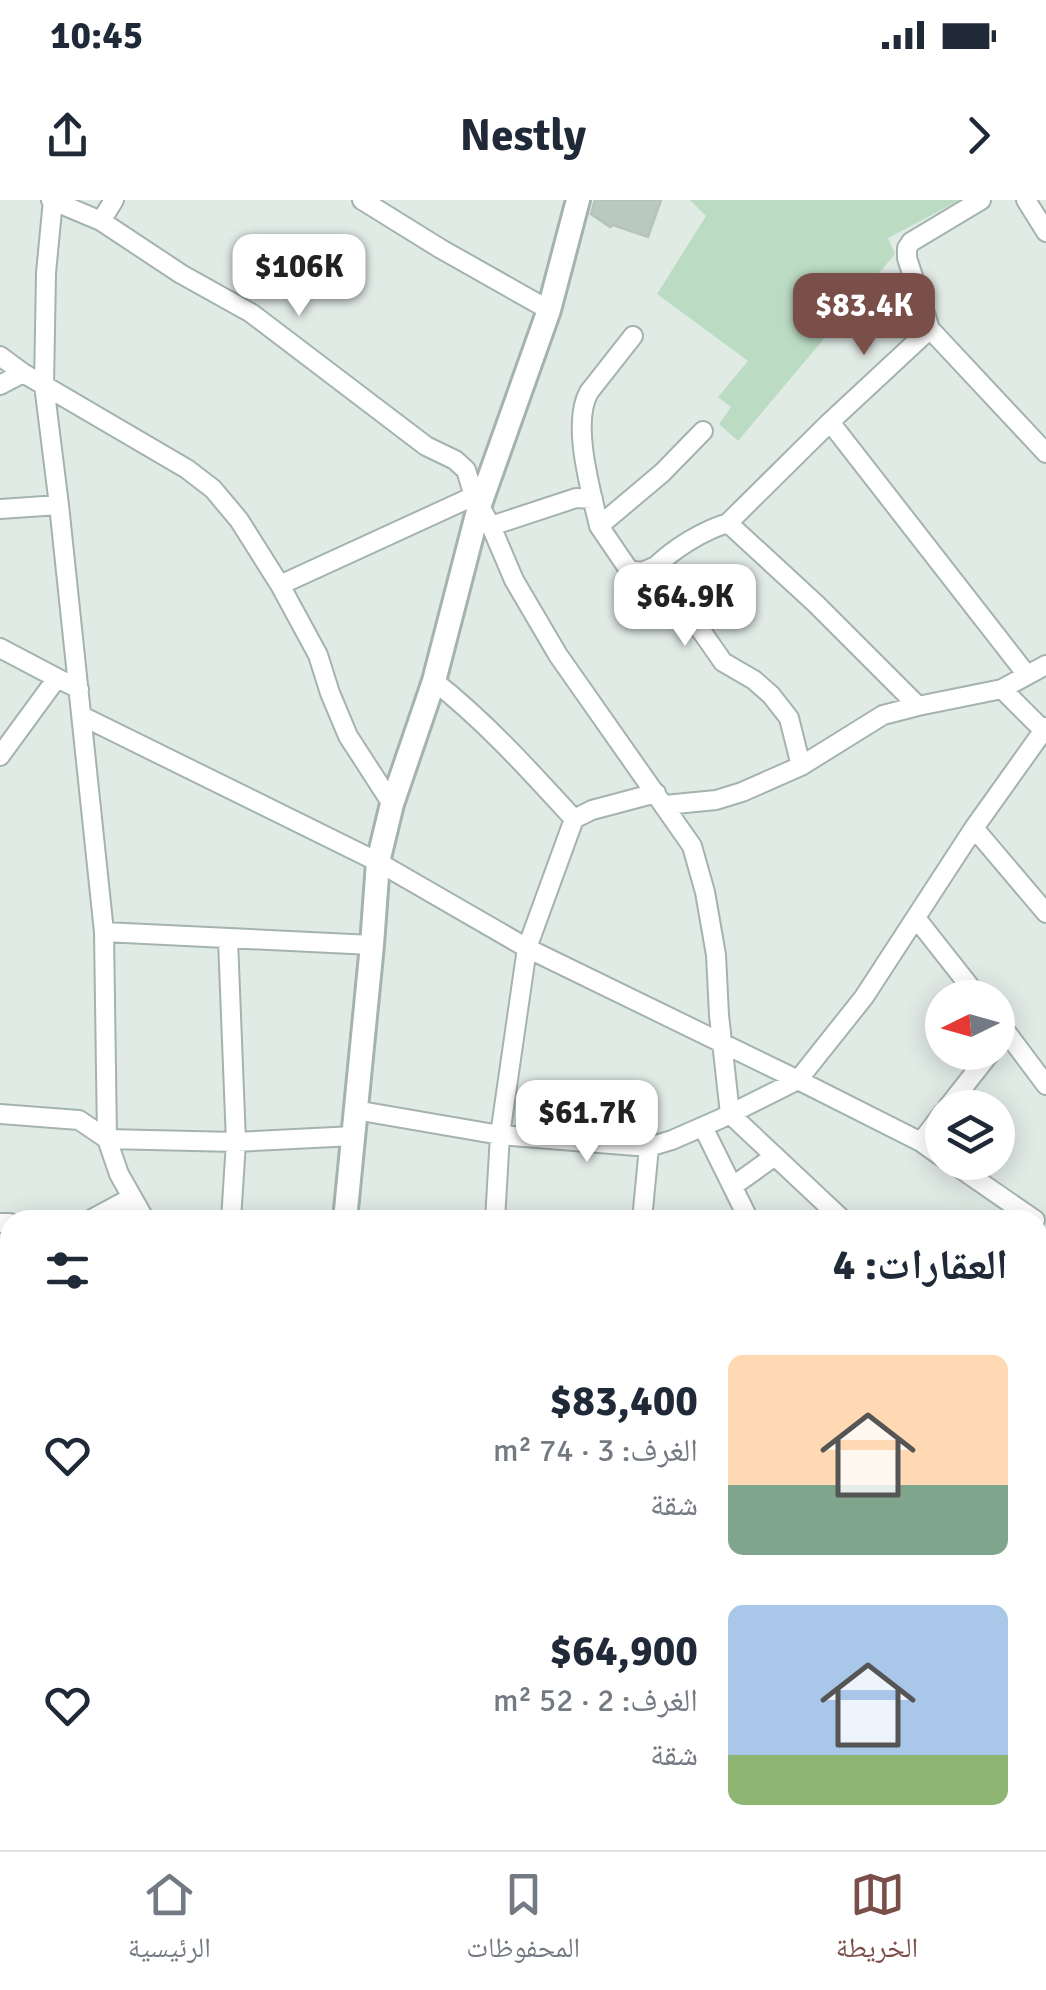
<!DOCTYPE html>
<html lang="ar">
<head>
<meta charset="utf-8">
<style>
	:root { --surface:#fff; --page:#f6f6f7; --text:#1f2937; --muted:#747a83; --line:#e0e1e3; --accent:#7b4f49 }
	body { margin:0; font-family:Signika,"Noto Naskh Arabic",sans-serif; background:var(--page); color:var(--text); direction:rtl; height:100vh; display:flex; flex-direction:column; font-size:38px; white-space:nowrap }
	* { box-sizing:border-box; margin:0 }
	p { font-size:32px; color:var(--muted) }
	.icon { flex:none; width:55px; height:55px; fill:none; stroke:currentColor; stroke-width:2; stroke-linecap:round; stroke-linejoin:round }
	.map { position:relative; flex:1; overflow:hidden; direction:ltr }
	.drawer { position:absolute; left:0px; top:1010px; width:1048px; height:640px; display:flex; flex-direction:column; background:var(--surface); border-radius:30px 30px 0 0; box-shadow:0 5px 25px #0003; direction:rtl }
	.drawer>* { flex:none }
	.needle { width:65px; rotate:265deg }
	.buttons { position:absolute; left:925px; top:780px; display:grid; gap:20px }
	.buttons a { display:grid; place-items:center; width:90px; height:90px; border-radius:50%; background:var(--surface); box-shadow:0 5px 25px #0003; font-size:50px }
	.price { position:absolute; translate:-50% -85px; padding:0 22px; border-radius:20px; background:#fff; color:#222; font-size:32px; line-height:65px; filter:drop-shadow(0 2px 5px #0008) }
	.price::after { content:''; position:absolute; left:50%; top:60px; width:30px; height:22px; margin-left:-15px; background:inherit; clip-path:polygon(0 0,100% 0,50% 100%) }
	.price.on { background:var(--accent); color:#fff }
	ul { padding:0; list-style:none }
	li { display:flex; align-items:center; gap:30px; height:250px; padding:0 40px }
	li span { display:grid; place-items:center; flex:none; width:280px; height:200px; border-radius:15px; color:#555 }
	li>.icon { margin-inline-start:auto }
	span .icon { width:120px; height:120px; fill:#fffc; stroke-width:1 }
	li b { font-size:42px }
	h2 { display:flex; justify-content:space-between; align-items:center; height:120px; padding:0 40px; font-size:42px }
	.status { display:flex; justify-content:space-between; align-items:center; height:70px; padding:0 50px; background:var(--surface); direction:ltr }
	.status svg { height:28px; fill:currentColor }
	header { display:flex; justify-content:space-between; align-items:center; height:130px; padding:0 40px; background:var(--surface); font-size:45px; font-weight:800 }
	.tabs { display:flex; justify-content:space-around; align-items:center; height:140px; border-top:2px solid var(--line); background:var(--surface); font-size:28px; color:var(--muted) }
	.tabs a { display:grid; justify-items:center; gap:5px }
	.tabs .on { color:var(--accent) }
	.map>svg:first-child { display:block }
</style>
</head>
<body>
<div class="status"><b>10:45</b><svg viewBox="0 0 49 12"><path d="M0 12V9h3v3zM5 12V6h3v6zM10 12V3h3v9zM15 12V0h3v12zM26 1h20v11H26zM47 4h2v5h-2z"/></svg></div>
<header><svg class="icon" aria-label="forward" viewBox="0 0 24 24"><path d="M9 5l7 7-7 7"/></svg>Nestly<svg class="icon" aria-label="share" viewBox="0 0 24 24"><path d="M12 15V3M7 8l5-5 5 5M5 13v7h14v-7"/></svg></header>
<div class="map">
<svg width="1046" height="1650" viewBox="0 0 1046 1650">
	<rect width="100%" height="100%" fill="#e1ebe6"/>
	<!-- green -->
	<path fill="#bbdbc3" d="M690 0H960L888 38 895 54 738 241 719 224 731 207 718 197 748 161 657 94 706 16Z"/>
	<!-- building -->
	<path fill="#bac8c2" stroke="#b4c4bd" stroke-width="2.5" d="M595 0H661L648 37 613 25 610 27 591 14Z"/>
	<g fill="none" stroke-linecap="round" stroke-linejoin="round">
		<!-- minor casing -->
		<g stroke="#a4b3ad" stroke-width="22">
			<path id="minor" d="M51 0 101 21 181 74 251 113 426 246 455 260 466 270 474 296 491 326 514 380 558 455 692 646 705 692 716 755 719 815 730 914 843 1020
				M53 0 46 73 44 185 59 305 104 732 107 939 119 974 145 1020
				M362 0 441 49 549 110
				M981 0 911 42 907 48V58L930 129 1046 253
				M1026 0 1046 32
				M101 21 114 0
				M930 129 830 222 728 323 816 404 918 506 1002 489 1046 465
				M633 136 589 192C571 223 591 291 599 326L662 273 703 231
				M0 156 23 173 187 269 213 289 239 320 280 385 318 455 330 493 348 536 392 604
				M0 185 23 173
				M830 222 1027 475
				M0 309 59 305
				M491 326 576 298 593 299
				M599 326 629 370 642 372 656 366 723 462 754 480 771 495 789 518 801 566
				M656 366C675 348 702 331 728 323
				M280 385 474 296
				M0 448 57 478
				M434 481C486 522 530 571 574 619
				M1002 489 1044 531
				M82 516 378 662 527 748 798 880 921 942 942 957
				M0 556 57 478 79 489
				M665 605 716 600 742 592 801 566 883 515 918 506
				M974 628 1046 713
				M916 718 979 798
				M104 732 372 745
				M228 740 236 942 231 1020
				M998 821 1046 885
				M947 908 991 852
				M355 910 500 935 649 947 672 940 720 919 798 880 864 797 974 628 1046 527
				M0 914 79 920 107 939 236 942 354 936
				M703 927 749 1020
				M921 942 942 914
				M951 962 1035 1020
				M733 986 775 956
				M90 1020 131 998
				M495 1020 500 935 527 748 574 619 592 610 656 593
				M642 1020 649 947
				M0 1023H10
				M1038 1052 1046 1041
				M0 1140 10 1141
				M1038 1151H1046
				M1038 1204 1046 1213
				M0 1279 10 1281
				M0 1364 10 1382
				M1038 1453 1046 1445
				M1038 1591 1046 1605
				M0 1603 10 1621
				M22 1640 28 1650
				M195 1640 201 1650
				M517 1640 530 1650
				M411 1650 412 1640
				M658 1650 667 1640
				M793 1650 802 1640
				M929 1650 940 1640"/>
		</g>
		<!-- tertiary casing -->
		<g stroke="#a4b3ad" stroke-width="28">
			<path id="tertiary" d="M345 1020 372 745 378 662 392 604 434 481 479 307 549 110 578 0
				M280 1650 281 1640"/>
		</g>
		<!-- minor -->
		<use href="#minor" stroke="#fff" stroke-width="18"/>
		<!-- tertiary -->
		<use href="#tertiary" stroke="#fff" stroke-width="22"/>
	</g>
</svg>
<div class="buttons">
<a><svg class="needle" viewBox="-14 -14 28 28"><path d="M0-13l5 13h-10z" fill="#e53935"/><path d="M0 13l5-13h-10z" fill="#747a83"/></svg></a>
<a><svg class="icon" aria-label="layers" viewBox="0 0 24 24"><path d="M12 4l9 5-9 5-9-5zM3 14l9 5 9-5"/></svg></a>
</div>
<b class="price" style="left:299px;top:119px">$106K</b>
<b class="price on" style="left:864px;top:158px">$83.4K</b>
<b class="price" style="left:685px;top:449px">$64.9K</b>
<b class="price" style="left:587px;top:965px">$61.7K</b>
<section class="drawer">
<h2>العقارات: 4<svg class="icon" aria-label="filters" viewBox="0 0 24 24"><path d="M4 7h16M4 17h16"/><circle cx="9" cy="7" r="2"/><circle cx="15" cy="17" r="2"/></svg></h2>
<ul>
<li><span style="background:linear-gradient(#ffd9b3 65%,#7fa58c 0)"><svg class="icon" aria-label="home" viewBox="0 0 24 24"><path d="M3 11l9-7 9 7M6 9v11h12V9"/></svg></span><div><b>$83,400</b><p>الغرف: 3 · 74 m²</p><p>شقة</p></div><svg class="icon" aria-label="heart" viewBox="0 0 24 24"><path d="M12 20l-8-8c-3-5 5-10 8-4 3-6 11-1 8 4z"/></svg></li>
<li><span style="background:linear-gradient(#a9c7e8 75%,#8fb573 0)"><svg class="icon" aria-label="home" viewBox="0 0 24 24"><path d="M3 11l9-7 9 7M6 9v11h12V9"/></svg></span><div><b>$64,900</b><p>الغرف: 2 · 52 m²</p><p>شقة</p></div><svg class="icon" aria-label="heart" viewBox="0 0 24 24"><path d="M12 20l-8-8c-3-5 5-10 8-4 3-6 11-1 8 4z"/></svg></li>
</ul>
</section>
</div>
<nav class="tabs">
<a class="on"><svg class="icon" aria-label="map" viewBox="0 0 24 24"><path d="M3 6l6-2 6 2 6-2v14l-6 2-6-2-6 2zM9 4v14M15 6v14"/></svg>الخريطة</a>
<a><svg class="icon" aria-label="saved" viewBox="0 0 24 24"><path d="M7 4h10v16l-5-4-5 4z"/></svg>المحفوظات</a>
<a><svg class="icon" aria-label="home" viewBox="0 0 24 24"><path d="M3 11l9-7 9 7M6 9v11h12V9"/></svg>الرئيسية</a>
</nav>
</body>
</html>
